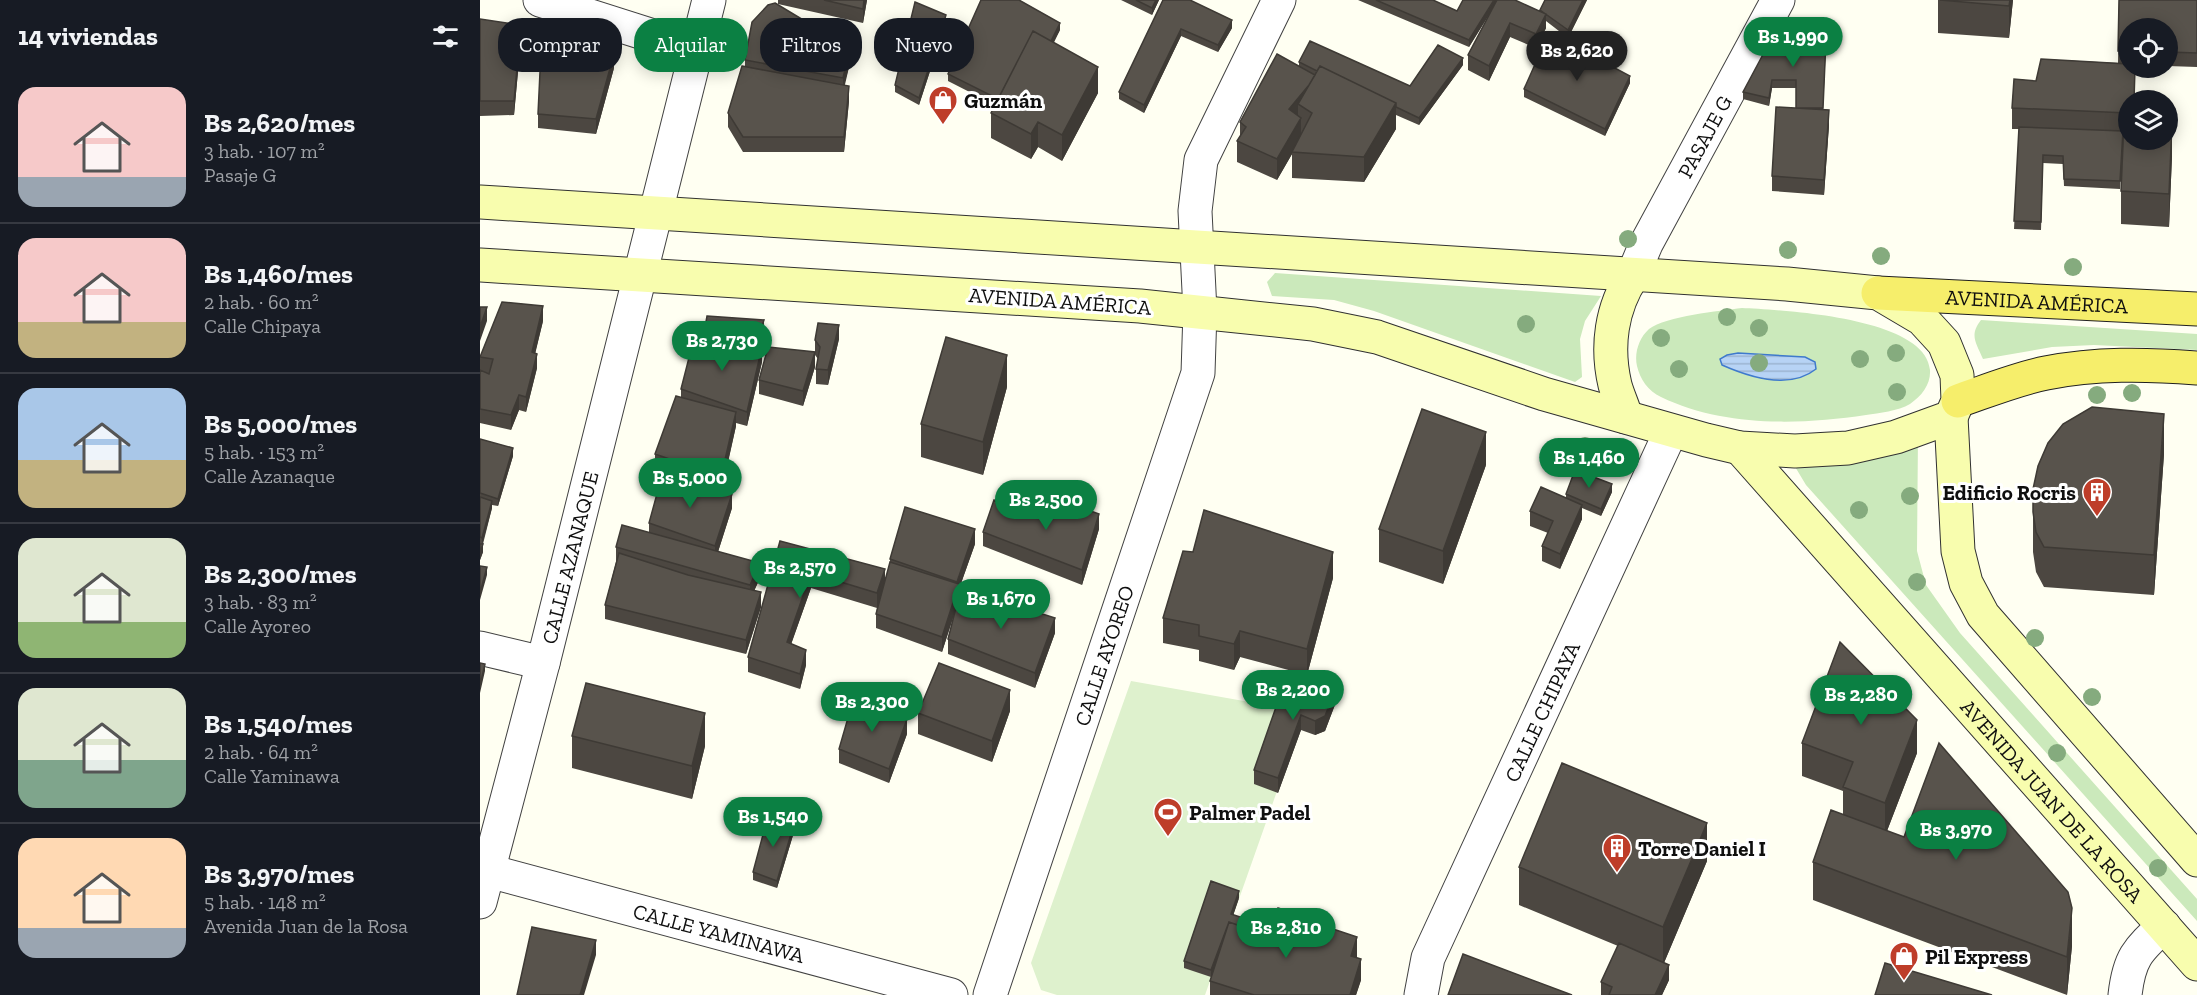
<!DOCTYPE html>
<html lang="es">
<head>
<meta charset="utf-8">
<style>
	:root { --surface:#171b24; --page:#242831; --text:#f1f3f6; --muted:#9ea1a6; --line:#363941; --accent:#0b8043 }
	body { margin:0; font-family:"Zilla Slab",serif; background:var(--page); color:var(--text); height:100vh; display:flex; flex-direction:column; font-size:22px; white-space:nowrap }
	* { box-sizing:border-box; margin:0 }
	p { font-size:20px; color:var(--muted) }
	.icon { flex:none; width:33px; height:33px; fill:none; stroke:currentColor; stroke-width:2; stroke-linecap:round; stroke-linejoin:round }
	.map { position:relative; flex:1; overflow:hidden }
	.panel { display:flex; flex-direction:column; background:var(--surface); width:480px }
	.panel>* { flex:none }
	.banner { position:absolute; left:18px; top:18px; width:570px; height:54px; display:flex; gap:12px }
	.controls { position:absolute; left:1638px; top:18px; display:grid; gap:12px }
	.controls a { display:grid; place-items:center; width:60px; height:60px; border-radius:50%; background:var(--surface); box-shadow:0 3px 15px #0003; font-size:30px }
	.price { position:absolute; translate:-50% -51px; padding:0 14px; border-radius:21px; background:var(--accent); color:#fff; font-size:20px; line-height:39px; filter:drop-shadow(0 2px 3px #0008) }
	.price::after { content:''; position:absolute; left:50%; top:36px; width:18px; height:14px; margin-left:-9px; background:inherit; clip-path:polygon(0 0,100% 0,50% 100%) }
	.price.current { background:#222; color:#fff }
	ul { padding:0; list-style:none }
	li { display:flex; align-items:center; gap:18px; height:150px; padding:0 18px }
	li+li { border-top:2px solid var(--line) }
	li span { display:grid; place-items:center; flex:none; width:168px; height:120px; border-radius:18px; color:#555 }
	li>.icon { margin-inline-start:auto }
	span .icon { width:72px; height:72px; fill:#fffc; stroke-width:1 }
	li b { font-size:26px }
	h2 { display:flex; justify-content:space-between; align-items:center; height:72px; padding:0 18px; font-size:26px }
	.chip { padding:0 21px; border-radius:24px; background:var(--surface); box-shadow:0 3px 15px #0003; font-size:21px; line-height:54px }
	.chip.current { background:var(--accent); color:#fff }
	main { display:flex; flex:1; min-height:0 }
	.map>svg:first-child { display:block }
</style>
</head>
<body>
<main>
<section class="panel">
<h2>14 viviendas<svg class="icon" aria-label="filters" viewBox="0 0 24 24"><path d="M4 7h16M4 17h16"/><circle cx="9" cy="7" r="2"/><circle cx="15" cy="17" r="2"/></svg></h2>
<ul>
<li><span style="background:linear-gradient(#f6c9c9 75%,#9aa5b1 0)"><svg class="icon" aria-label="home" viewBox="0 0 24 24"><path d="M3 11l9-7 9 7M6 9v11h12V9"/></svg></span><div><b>Bs 2,620/mes</b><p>3 hab. · 107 m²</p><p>Pasaje G</p></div></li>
<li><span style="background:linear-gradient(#f6c9c9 70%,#c2b280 0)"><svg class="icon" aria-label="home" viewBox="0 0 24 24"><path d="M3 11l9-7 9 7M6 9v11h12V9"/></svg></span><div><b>Bs 1,460/mes</b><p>2 hab. · 60 m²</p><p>Calle Chipaya</p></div></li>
<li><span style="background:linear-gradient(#a9c7e8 60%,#c2b280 0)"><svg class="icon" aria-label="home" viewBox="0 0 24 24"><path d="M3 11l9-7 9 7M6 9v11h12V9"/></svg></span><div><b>Bs 5,000/mes</b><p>5 hab. · 153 m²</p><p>Calle Azanaque</p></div></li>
<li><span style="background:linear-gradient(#dfe7d0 70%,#8fb573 0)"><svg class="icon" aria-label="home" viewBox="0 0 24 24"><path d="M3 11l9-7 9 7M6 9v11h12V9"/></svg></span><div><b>Bs 2,300/mes</b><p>3 hab. · 83 m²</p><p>Calle Ayoreo</p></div></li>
<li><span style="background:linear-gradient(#dfe7d0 60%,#7fa58c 0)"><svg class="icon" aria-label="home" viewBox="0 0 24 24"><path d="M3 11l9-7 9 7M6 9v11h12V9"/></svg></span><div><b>Bs 1,540/mes</b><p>2 hab. · 64 m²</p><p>Calle Yaminawa</p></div></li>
<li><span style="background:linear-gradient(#ffd9b3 75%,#9aa5b1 0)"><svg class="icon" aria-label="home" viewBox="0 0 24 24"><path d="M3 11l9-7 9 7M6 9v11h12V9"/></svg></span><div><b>Bs 3,970/mes</b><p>5 hab. · 148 m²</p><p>Avenida Juan de la Rosa</p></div></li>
</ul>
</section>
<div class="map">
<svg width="1717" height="995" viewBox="0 0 1717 995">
	<defs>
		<pattern id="water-rules" width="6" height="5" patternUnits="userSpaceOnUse" patternTransform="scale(1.5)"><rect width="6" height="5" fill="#b7d3f5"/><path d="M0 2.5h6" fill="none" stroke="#9cb4d1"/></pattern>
	</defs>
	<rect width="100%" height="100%" fill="#fffff2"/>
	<!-- grass -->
	<path fill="#cbe9bb" d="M795 273 1121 296 1105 321 1100 339 1102 377 1095 382 894 311 854 300 792 296 787 282Z
		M1262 308C1302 310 1446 317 1450 370 1451 384 1442 396 1430 404 1418 411 1399 413 1386 415 1319 425 1243 427 1181 397 1168 391 1160 379 1157 366 1154 353 1159 338 1169 329 1186 316 1240 311 1262 308Z
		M1501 320 1717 334V350L1614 345 1572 347 1503 359C1496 343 1489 335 1501 320Z
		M1438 435 1437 551 1446 585 1480 633 1717 899V921L1326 485 1311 460Z"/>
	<!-- pitch -->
	<path fill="#def1cd" d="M651 681 825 712 725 995H577L561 990 551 963Z"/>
	<!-- water -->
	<path fill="url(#water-rules)" stroke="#3f7acc" stroke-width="1.5" d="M1258 353 1325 357 1335 362 1336 369C1310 390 1269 377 1242 365L1240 359 1247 355Z"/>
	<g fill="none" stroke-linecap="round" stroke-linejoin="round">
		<!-- minor casing -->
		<g stroke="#424242" stroke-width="35">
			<g id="minor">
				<path d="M60 0 217 50"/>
				<path id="s1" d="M1153 275 1166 244 1298 0"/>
				<path d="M0 648 63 663"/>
				<path id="s2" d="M9 871 471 995"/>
				<path id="s3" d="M0 902 63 663 229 0"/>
				<path id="s4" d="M510 995 718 373 720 311 715 211 721 160 799 0"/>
				<path d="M1645 995C1649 959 1657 950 1684 926"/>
			</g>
		</g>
		<!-- tertiary casing -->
		<g stroke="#424242" stroke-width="35">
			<g id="tertiary">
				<path id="s5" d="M941 995 948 958 1191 431"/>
			</g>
		</g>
		<!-- secondary casing -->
		<g stroke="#313131" stroke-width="35">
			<g id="secondary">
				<path d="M0 202 1307 284 1398 293 1442 319 1464 343 1477 375 1478 401 1471 417 1416 437 1368 448 1315 451 1260 448 1226 440 1064 394 897 337 833 324 660 306 0 265"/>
				<path d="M1146 417C1143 406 1138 396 1135 385 1126 347 1131 308 1153 275"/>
				<path d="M1471 417 1478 551 1486 583 1503 615 1717 860"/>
				<path id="s6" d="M1260 448 1717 964"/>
			</g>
		</g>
		<!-- primary casing -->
		<g stroke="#202020" stroke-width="35">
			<g id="primary">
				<path id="s7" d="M1398 293 1717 309"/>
				<path d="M1478 401C1507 391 1536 379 1566 373 1616 363 1666 364 1717 368"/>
			</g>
		</g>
		<!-- minor -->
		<use href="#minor" stroke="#fff" stroke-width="33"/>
		<!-- tertiary -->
		<use href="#tertiary" stroke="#fff" stroke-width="33"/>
		<!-- secondary -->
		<use href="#secondary" stroke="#f8fdae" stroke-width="33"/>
		<!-- primary -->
		<use href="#primary" stroke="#f6ee6b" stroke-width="33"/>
	</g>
	<!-- trees -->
	<g fill="#85ab7e">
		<circle cx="1148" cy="239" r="9"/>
		<circle cx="1308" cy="250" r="9"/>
		<circle cx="1401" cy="256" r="9"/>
		<circle cx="1593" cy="267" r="9"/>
		<circle cx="1247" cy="317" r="9"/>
		<circle cx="1046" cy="324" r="9"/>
		<circle cx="1279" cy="328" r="9"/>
		<circle cx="1181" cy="338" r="9"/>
		<circle cx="1416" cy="353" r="9"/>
		<circle cx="1380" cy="359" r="9"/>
		<circle cx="1279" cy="363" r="9"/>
		<circle cx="1199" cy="369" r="9"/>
		<circle cx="1417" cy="392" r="9"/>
		<circle cx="1652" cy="393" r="9"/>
		<circle cx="1617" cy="395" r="9"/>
		<circle cx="1105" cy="446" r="9"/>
		<circle cx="1430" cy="496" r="9"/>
		<circle cx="1379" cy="510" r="9"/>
		<circle cx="1437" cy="582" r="9"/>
		<circle cx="1555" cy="638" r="9"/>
		<circle cx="1612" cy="697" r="9"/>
		<circle cx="1577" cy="753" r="9"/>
		<circle cx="1678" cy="868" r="9"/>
	</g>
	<!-- wall -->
	<path fill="#4c4741" d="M298 0H387L383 23 298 4Z
		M641 0H679L672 15Z
		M683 0 752 28 738 52 701 36 664 113 639 99V92Z
		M878 0H953L977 11H1060L1065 0H1107L1088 38 1066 21V28L1056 48 1030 37 1009 81 988 70V55L1009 15 989 47Z
		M1458 0H1533L1529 38 1458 33Z
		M1639 0H1717V67L1688 66V28H1648V68H1655V100H1648V140H1688V123H1692V156L1689 227 1641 224V191L1644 133H1643L1640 189 1584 186 1583 164 1563 163 1561 230 1534 229 1539 129H1532V108L1534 79 1556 81 1561 59 1638 63Z
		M0 19 41 39 34 115 0 116Z
		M466 22 439 105 415 92V85Z
		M580 30 573 42 618 93 582 161 558 147 551 159 511 138V113L515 105 468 81V74Z
		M1346 47 1343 110 1349 125 1344 195 1292 191V176L1316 108V88H1292L1289 106 1263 99V92Z
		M265 60 370 63 364 85 369 101 364 152H263L248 127V113L265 67Z
		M819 62 930 86 983 65 939 125 916 115V129L884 182 812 178V154L797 180 757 162V141L760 136V122L819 67Z
		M134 68 116 134 58 128V114Z
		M1150 83 1125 136 1044 97V89Z
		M63 321 55 353 57 368 46 412 39 410 31 430 0 423V357Z
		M224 333 284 334 279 347 282 362 267 426 256 423V426L242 490 252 508 238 552 280 578 274 591 281 607 266 654 125 619V605L136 562V547L169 533V523L212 481 175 468V454L201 397V389L224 339Z
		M359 339 348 385 336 384V369L338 359 335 355V367L323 406 279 394V380L335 352V340Z
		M527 387 503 475 441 457V424Z
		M0 439 33 456 18 506 12 505V508L3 544V552L0 560Z
		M1684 454 1674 595 1564 587 1556 572 1553 552V489Z
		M1006 465 963 584 899 562V529Z
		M1132 492 1121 516 1102 508V519L1080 569 1062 561V546L1068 533 1050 526V511L1086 498V494Z
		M566 520 619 529 602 585 503 546V532Z
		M300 541 405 580 410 563V559L495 544 479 589V595L575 633 555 688 468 654V639L474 615 462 652 396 628V614L397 608 331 588 311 644 326 665 320 689 268 672V657Z
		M853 578 827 675 760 657 754 670 719 661V650L683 643V618Z
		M825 697 856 702 845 731 835 735 821 730 798 793 774 784V770Z
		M530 711 512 762 438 734V713Z
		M427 734 409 783 359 763V749Z
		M92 736 225 746 212 799 92 768Z
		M1322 743 1437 753 1407 831 1592 946 1587 995 1333 900V862L1363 815V791L1322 776Z
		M314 832 297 888 273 880V872Z
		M1227 861 1184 963 1189 980 1182 995H1121V982L1138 946 1039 905V867Z
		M759 898 753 915 766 927 821 936V937L877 958 881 980 876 995H730V981L731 977 704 968V961Z"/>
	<!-- shaded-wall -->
	<path fill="#3e3a35" d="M384 0H387L383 23V9Z
		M676 0H679L672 15V8Z
		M1014 0H1018L989 47V40Z
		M1103 0H1107L1088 38V30Z
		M1530 0H1533L1529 38V6Z
		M1066 14V28L1056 48V34Z
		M466 15V22L439 105V98Z
		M752 20V28L738 52V45Z
		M580 23V30L564 63V55Z
		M1030 23V37L1009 81V66Z
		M41 25V39L34 115V101Z
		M701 29V36L664 113V105Z
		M370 48V63L363 93V78Z
		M134 54V68L116 134V119Z
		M983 58V65L939 125V118Z
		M618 67V93L582 161V135Z
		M837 76 818 104V119L809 109Z
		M1150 76V83L1125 136V129Z
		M1292 80V88L1289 106V98Z
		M369 86V101L364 152V137Z
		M916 103V129L884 182V157Z
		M1349 110V125L1344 195V180Z
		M821 118V139L812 152V154L797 180V159Z
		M558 122V147L551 159V134Z
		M1692 123V156L1689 227V194Z
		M63 306V321L52 367V352Z
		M7 307V321L0 341V327Z
		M284 320V334L276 356V342Z
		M359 325V339L348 385V370Z
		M282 347V362L267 426V412Z
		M335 352V367L323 406V391Z
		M57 354V368L46 412V397Z
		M527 355V387L503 475V442Z
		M39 395V410L31 430V415Z
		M256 412V426L241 492V477Z
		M1684 414V454L1674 595V555Z
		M1006 432V465L963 584V551Z
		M33 448V456L18 506V499Z
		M1132 484V492L1121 516V509Z
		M252 494V508L235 561V546Z
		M12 501V508L2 545V538Z
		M1102 505V519L1080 569V554Z
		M619 514V529L602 585V570Z
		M495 529V544L479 589V599L462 652V637L477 592V582Z
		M3 544V552L0 560V552Z
		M853 552V578L827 675V649Z
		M280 563V578L270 600V585Z
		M7 567V575L0 600V593Z
		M405 569V584L397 608V593Z
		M331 573V588L307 656V642Z
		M281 592V607L266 654V640Z
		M575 618V633L555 688V673Z
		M760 631V657L754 670V644Z
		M326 650V665L320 689V674Z
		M5 664V671L0 693V685Z
		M856 688V702L845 731 835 735V721Z
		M530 690V711L512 762V741Z
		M225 713V746L212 799V766Z
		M821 715V730L798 793V778Z
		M427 719V734L409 783V769Z
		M1437 720V753L1405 836V803Z
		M1227 823V861L1183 965V927Z
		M314 824V832L297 888V881Z
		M759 891V898L751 922V914Z
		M1592 908V946L1587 995V957Z
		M821 915V936L815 956V935Z
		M746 927V935L731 977V970Z
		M877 937V957L871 976V956Z
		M116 940V955L104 995H100Z
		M881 959V980L876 995H870Z
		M1189 965V980L1182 995H1175Z"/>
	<!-- building -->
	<path fill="#58534c" stroke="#3e3a35" stroke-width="1.5" d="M344 0H384L383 9Z
		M501 0H539L580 23 571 41 553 31 518 99 468 74Z
		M656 0H676L672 8Z
		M683 0H710L752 20 738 45 701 29 664 105 639 92Z
		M896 0H953L977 11 983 0H1014L989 40Z
		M1017 0H1035L1066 14 1056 34 1030 23 1009 66 988 55Z
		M1065 0H1103L1088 30 1060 10Z
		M1460 0H1530L1529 6Z
		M1639 0H1717V53L1688 52V28H1648V51H1638Z
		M435 2 466 15 439 98 415 85Z
		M295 3 370 48 363 78 265 60 272 22 288 5Z
		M0 19 41 25 34 101H0Z
		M62 30 134 54 116 119 58 114Z
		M553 31 618 67 582 135 558 122 551 134 511 113Z
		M1295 32 1346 39 1343 108H1316V80H1292L1289 98 1263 92Z
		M1069 33 1150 76 1125 129 1044 89Z
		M830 41 930 86 958 45 983 58 939 118 916 107V103L840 66 837 71 819 62Z
		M797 54 835 75 829 85 809 109 821 118 797 159 757 141 766 127 760 122Z
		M1561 59 1648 64V68H1655L1654 100H1648V113L1532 108 1534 79 1556 81Z
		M262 66 369 86 364 137H263L248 113Z
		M840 66 916 103 884 157 812 152 832 113 818 104Z
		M1296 107 1349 110 1344 180 1292 176Z
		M1644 121H1648V140H1688V123H1692L1689 194 1641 191Z
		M1539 127 1643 131 1640 181 1584 179 1583 156 1563 155 1561 222 1534 221Z
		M22 302 63 306 52 352 57 354 46 397 39 395 31 415 0 409V370L9 374 13 359 0 357Z
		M0 307H7L0 327Z
		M227 316 284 320 276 342 224 333Z
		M338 323 359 325 348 370 336 369 340 347 335 340Z
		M466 337 527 355 503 442 441 424Z
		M214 338 282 347 267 412 201 389Z
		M288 347 335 352 323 391 279 380Z
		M196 396 256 412 241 477 175 454Z
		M1612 407 1684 414 1674 555 1564 547 1556 532 1553 512V489L1558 466 1568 443 1583 424Z
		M942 409 1006 432 963 551 899 529Z
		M0 439 33 448 18 499 0 493Z
		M1095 470 1132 484 1121 509 1086 494Z
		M183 472 252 494 235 546 169 523Z
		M1061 487 1102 505 1080 554 1062 546 1073 521 1050 511Z
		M0 497 12 501 2 538 0 537Z
		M514 500 566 520 583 501 619 514 602 570 503 532Z
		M425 507 495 529 477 582 410 559Z
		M724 510 853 552 827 649 760 631 754 644 719 636V625L683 618 703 551 713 552Z
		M142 525 280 563 270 585 136 547Z
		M300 541 405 569 397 593 331 573 307 642 326 650 320 674 268 657Z
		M0 544H3L0 552Z
		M139 553 208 575 281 592 266 640 125 605Z
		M410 562 479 584 462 637 396 614Z
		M0 566 7 567 0 593Z
		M481 588 575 618 555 673 468 639Z
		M1360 642 1437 720 1405 803 1363 787 1373 762 1322 743Z
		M0 663 5 664 0 685Z
		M459 663 530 690 512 741 438 713Z
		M833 674H849L856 688 845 716 835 721 821 715 798 778 774 770 802 690 825 697Z
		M106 683 225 713 212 766 92 736Z
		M374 697 427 719 409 769 359 749Z
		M1459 743 1588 892 1592 908 1587 957 1333 862 1351 810 1424 837Z
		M1082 763 1227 823 1183 927 1039 867Z
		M288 816 314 824 297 881 273 872Z
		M731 881 759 891 751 914 766 919 763 927 749 922 731 970 704 961Z
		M798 908 821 915 815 935 829 940 835 923 877 937 871 956 881 959 870 995H774L730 981 749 922 766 928 771 913 794 920Z
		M52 927 116 940 100 995H37Z
		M1139 943 1189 965 1175 995H1129L1132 987 1121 982Z
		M983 954 1092 995H968Z
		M1405 963 1512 995H1395Z"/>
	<!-- icons -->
	<defs>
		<g id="shop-pin" transform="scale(1.5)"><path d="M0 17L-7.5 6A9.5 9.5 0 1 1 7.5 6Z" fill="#be3d29" stroke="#fff"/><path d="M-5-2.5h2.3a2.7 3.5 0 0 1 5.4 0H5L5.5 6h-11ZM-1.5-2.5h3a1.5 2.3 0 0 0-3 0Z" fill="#fff"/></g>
		<g id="building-pin" transform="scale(1.5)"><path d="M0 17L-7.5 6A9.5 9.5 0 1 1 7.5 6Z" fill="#be3d29" stroke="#fff"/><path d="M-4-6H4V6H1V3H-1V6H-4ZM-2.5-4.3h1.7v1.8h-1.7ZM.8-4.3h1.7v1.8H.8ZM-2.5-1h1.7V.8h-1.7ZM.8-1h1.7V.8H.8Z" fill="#fff"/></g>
		<g id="stadium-pin" transform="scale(1.5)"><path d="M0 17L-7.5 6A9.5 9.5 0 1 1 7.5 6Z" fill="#be3d29" stroke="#fff"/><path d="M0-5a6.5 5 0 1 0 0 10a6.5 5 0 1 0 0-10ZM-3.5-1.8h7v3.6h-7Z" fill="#fff"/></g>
	</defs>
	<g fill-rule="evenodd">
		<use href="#shop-pin" x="463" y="100"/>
		<use href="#building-pin" x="1617" y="492"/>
		<use href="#stadium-pin" x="688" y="812"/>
		<use href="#building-pin" x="1137" y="848"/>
		<use href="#shop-pin" x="1424" y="956"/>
	</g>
	<g text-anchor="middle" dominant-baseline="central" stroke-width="6" stroke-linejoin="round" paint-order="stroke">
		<!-- poi labels -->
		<g font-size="21" font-weight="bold" fill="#0f0f0f" stroke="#fff" text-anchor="start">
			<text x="484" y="100">Guzmán</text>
			<text x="1596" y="492" text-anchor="end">Edificio Rocris</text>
			<text x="709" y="812">Palmer Padel</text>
			<text x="1158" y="848">Torre Daniel I</text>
			<text x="1445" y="956">Pil Express</text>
		</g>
		<!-- street labels -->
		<g font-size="21" fill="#0f0f0f" stroke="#fff">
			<text stroke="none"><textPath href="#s1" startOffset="156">PASAJE G</textPath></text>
			<text stroke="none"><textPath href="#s7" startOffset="159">AVENIDA AMÉRICA</textPath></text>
			<text transform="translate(580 301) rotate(4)">AVENIDA AMÉRICA</text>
			<text stroke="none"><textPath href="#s3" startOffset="356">CALLE AZANAQUE</textPath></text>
			<text stroke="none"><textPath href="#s4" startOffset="358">CALLE AYOREO</textPath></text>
			<text stroke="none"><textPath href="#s5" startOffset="309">CALLE CHIPAYA</textPath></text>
			<text stroke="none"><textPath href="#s6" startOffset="471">AVENIDA JUAN DE LA ROSA</textPath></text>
			<text stroke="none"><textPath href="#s2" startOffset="238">CALLE YAMINAWA</textPath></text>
		</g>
	</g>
</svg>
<div class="controls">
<a><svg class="icon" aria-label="locate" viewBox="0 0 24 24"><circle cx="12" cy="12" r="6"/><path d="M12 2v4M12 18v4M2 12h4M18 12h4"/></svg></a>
<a><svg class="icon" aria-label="layers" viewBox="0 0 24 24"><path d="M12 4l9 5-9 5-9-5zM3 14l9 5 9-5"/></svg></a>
</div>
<b class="price" style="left:1313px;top:68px">Bs 1,990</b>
<b class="price current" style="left:1097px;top:82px">Bs 2,620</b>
<b class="price" style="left:242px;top:372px">Bs 2,730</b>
<b class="price" style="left:1109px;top:489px">Bs 1,460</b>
<b class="price" style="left:210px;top:509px">Bs 5,000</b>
<b class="price" style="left:566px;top:531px">Bs 2,500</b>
<b class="price" style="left:320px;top:599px">Bs 2,570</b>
<b class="price" style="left:521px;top:630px">Bs 1,670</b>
<b class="price" style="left:813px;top:721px">Bs 2,200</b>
<b class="price" style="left:1381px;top:726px">Bs 2,280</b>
<b class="price" style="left:392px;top:733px">Bs 2,300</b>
<b class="price" style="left:293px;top:848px">Bs 1,540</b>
<b class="price" style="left:1476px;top:861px">Bs 3,970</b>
<b class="price" style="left:806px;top:959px">Bs 2,810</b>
<div class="banner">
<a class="chip">Comprar</a>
<a class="chip current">Alquilar</a>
<a class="chip">Filtros</a>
<a class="chip">Nuevo</a>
</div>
</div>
</main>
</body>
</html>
